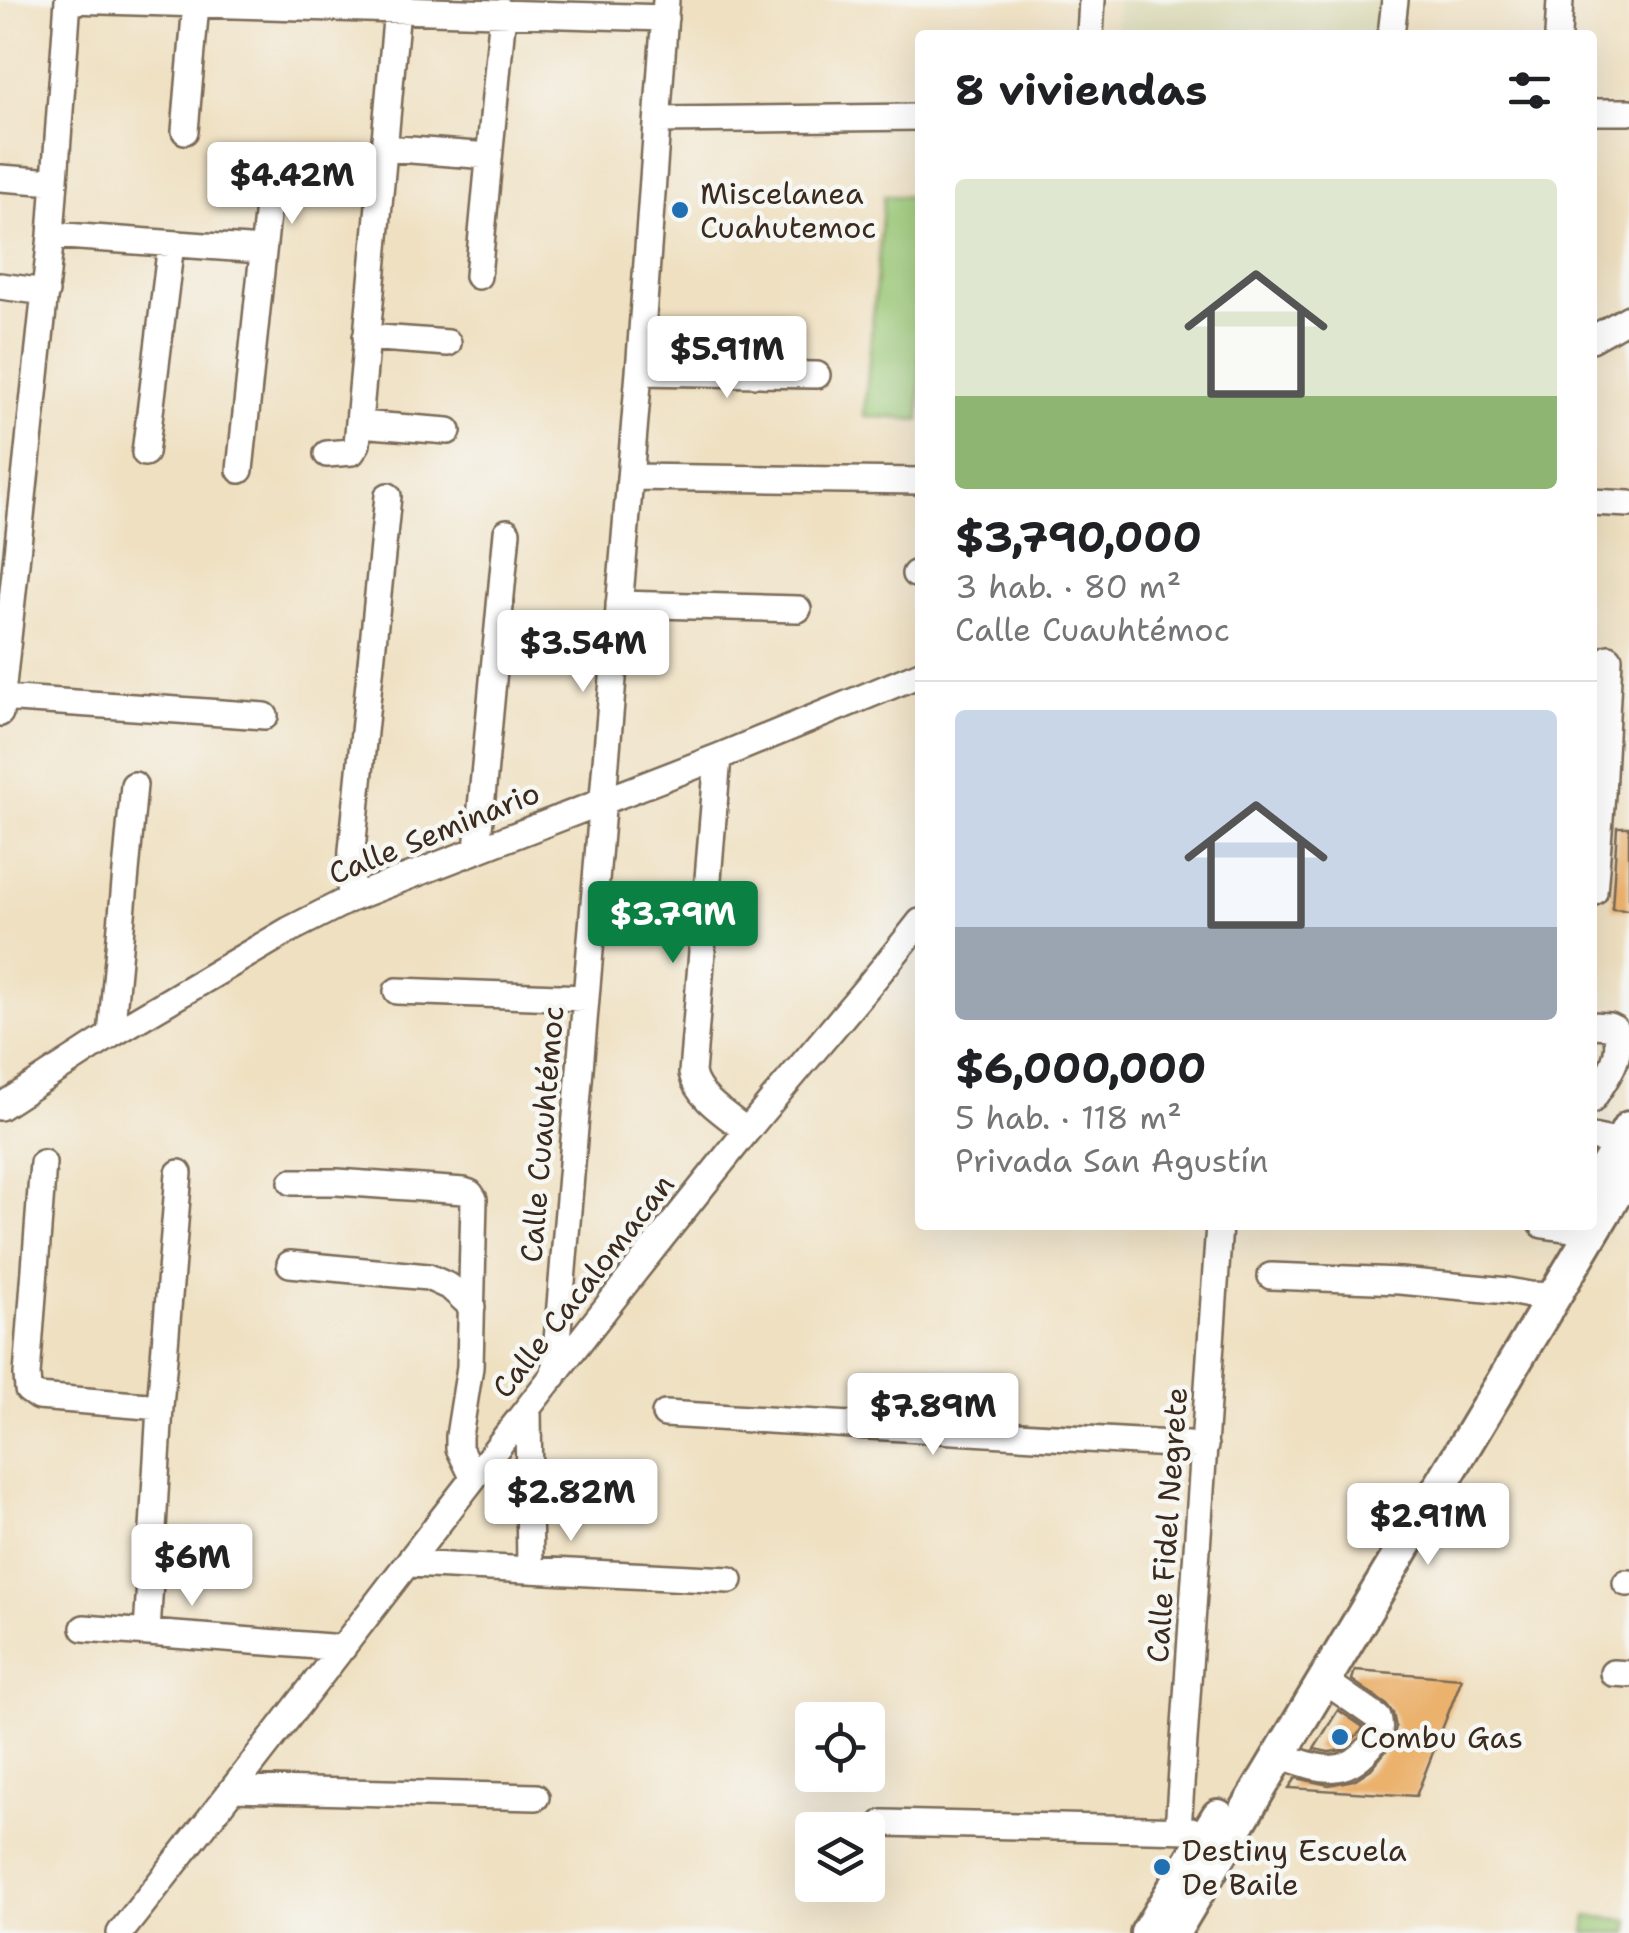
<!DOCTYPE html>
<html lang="es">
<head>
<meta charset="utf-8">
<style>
	:root { --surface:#fff; --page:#f6f6f6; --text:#202124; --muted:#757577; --line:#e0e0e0; --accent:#0b8043 }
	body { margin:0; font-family:"Shantell Sans",sans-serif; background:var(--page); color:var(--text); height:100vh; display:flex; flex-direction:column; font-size:38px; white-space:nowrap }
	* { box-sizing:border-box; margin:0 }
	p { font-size:32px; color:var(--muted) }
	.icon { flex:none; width:55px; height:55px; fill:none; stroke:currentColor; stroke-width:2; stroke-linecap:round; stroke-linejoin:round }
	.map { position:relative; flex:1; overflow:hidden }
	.drawer { position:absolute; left:915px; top:30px; width:682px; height:1200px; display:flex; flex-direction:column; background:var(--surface); border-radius:10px; box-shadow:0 10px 40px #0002 }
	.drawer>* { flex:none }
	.buttons { position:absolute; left:795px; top:1702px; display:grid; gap:20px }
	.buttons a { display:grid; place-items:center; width:90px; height:90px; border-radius:10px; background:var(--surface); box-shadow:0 10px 40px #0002; font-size:50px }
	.price { position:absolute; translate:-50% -85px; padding:0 22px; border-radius:10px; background:#fff; color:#222; font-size:32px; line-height:65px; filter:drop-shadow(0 2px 5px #0008) }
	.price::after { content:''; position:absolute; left:50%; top:60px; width:30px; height:22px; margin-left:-15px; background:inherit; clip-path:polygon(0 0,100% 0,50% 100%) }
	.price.active { background:var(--accent); color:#fff }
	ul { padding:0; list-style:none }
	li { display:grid; align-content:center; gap:20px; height:530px; padding:0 40px }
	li+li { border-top:2px solid var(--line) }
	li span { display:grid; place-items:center; height:310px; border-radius:10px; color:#555 }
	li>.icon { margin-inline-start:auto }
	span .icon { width:180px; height:180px; fill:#fffc; stroke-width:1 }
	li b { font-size:42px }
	h2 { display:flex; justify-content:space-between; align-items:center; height:120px; padding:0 40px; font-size:42px }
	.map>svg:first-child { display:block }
</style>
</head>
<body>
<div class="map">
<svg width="1629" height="1933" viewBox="0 0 1629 1933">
	<rect width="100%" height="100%" fill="#f6f6f2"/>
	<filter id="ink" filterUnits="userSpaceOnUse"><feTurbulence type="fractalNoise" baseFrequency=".01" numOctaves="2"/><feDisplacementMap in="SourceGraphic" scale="20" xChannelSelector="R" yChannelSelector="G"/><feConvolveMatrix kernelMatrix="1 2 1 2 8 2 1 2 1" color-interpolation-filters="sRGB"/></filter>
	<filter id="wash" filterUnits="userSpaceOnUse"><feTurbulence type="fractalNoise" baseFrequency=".0048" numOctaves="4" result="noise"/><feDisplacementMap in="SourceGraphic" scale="40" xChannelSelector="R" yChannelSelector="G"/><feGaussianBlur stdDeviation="2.25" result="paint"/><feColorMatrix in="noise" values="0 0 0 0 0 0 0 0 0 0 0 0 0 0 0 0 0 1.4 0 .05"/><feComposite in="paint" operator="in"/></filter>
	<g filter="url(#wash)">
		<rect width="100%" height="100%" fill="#efe0c1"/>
		<!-- built -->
		<path fill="#deddbb" d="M1117 0H1387L1385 35H1116Z"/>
		<!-- green -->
		<path fill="#9bc977" stroke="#6b7a4a" stroke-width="2.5" d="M884 196 920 197V420L864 416Z
			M1587 1916 1629 1920V1933H1585Z"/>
		<g id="blocks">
			<!-- building -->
			<path fill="#ebb26e" d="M1617 827H1629V910L1612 909Z
				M1355 1670 1462 1678 1416 1796 1289 1788 1296 1778 1329 1785 1354 1780 1371 1769 1391 1745 1396 1727 1393 1713 1387 1705 1352 1680Z
				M1338 1710 1363 1727 1361 1731 1342 1750 1329 1752 1314 1749Z"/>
		</g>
	</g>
	<g filter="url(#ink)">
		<use href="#blocks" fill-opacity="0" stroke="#7a6a57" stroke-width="2.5"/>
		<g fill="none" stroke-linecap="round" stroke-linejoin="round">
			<!-- minor casing -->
			<g stroke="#7a6a57" stroke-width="30">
				<path id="minor" d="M70 0 665 18
					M1090 35 1092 0
					M1391 35 1395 0
					M1558 35 1560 0
					M1592 112H1629
					M658 120 920 117
					M185 131 196 4
					M385 148 489 156
					M0 178 55 182
					M51 235 262 250
					M478 276 503 12
					M0 286 46 292
					M366 337 448 343
					M1592 339 1629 318
					M639 372 817 375
					M359 424 448 431
					M145 453 171 244
					M327 454 352 452 357 444 397 9
					M240 470 269 196
					M630 477 920 481
					M1592 502 1629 504
					M915 574H920
					M619 604 798 609
					M2 698 265 716
					M0 713 51 235 68 0
					M718 757 692 1073C697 1098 728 1116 747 1131
					M477 850 507 532
					M1594 892 1602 794 1609 658
					M350 899 352 850 388 496
					M397 991 586 998
					M1592 1025 1609 1026 1615 1029C1625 1056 1606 1078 1592 1100
					M111 1035 134 785
					M0 1107 111 1035 289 930 350 899 718 757 920 674
					M1592 1137 1620 1143 1629 1147
					M43 1163 27 1375 28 1390 38 1397 160 1407
					M292 1182H337L464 1191 470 1193 474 1199 470 1367 459 1436V1448L473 1477
					M1543 1225 1571 1229 1589 1237
					M290 1264 428 1277 450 1287 472 1307
					M1271 1276 1400 1281 1508 1291 1530 1295 1554 1296
					M554 1376 639 372 666 0
					M528 1409 530 1569
					M665 1414 1205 1446
					M409 1564 730 1580
					M1626 1583H1629
					M84 1628 343 1648
					M147 1633 160 1407 179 1173
					M1613 1673 1629 1674
					M1281 1756C1317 1767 1341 1781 1370 1747 1378 1737 1382 1730 1378 1718L1325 1681
					M233 1789 536 1797
					M883 1823 1191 1830
					M1178 1829 1219 1225
					M120 1933C330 1667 533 1396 746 1132 803 1062 864 994 920 922"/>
			</g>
			<!-- major casing -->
			<g stroke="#7a6a57" stroke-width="38">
				<path id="major" d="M1592 1191 1629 1128
					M1147 1933 1218 1816
					M1173 1933 1629 1171"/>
			</g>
			<!-- minor -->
			<use href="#minor" stroke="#fff" stroke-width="25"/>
			<!-- major -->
			<use href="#major" stroke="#fff" stroke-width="32"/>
		</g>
	</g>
	<!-- markers -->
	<g fill="#1f6fb2" stroke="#f6f6f2" stroke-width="4">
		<circle cx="680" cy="210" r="10"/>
		<circle cx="1340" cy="1737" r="10"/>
		<circle cx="1162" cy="1867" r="10"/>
	</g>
	<g text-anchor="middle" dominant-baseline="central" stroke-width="9" stroke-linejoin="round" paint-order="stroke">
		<!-- poi labels -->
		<g font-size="30" fill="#3b2a1e" stroke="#f6f6f2" text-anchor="start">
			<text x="700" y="193">Miscelanea<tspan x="700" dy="34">Cuahutemoc</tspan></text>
			<text x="1360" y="1737">Combu Gas</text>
			<text x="1182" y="1850">Destiny Escuela<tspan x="1182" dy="34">De Baile</tspan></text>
		</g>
		<!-- street labels -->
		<g font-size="30" fill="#3b2a1e" stroke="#f6f6f2">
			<text transform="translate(434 833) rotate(-22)">Calle Seminario</text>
			<text transform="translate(542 1134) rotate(-85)">Calle Cuauhtémoc</text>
			<text transform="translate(583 1286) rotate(-52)">Calle Cacalomacan</text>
			<text transform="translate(1167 1525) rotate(-86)">Calle Fidel Negrete</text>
		</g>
	</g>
</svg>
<div class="buttons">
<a><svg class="icon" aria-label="locate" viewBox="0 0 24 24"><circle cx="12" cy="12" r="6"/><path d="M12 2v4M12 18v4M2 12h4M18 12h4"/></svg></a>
<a><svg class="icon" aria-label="layers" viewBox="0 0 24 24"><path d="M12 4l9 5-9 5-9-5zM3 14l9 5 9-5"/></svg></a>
</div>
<b class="price" style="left:292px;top:227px">$4.42M</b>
<b class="price" style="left:727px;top:401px">$5.91M</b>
<b class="price" style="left:583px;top:695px">$3.54M</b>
<b class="price active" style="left:673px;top:966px">$3.79M</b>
<b class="price" style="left:933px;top:1458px">$7.89M</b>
<b class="price" style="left:571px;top:1544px">$2.82M</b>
<b class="price" style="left:1428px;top:1568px">$2.91M</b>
<b class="price" style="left:192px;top:1609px">$6M</b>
<section class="drawer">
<h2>8 viviendas<svg class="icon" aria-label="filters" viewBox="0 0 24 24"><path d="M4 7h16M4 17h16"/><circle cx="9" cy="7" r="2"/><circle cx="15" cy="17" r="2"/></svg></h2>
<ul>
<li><span style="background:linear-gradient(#dfe7d0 70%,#8fb573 0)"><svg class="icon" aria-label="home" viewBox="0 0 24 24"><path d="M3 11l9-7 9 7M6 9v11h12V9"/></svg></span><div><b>$3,790,000</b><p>3 hab. · 80 m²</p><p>Calle Cuauhtémoc</p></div></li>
<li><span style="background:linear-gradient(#c9d6e8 70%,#9aa5b1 0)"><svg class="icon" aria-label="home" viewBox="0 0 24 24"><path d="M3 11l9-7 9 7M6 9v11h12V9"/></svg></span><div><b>$6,000,000</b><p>5 hab. · 118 m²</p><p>Privada San Agustín</p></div></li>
</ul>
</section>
</div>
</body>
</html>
